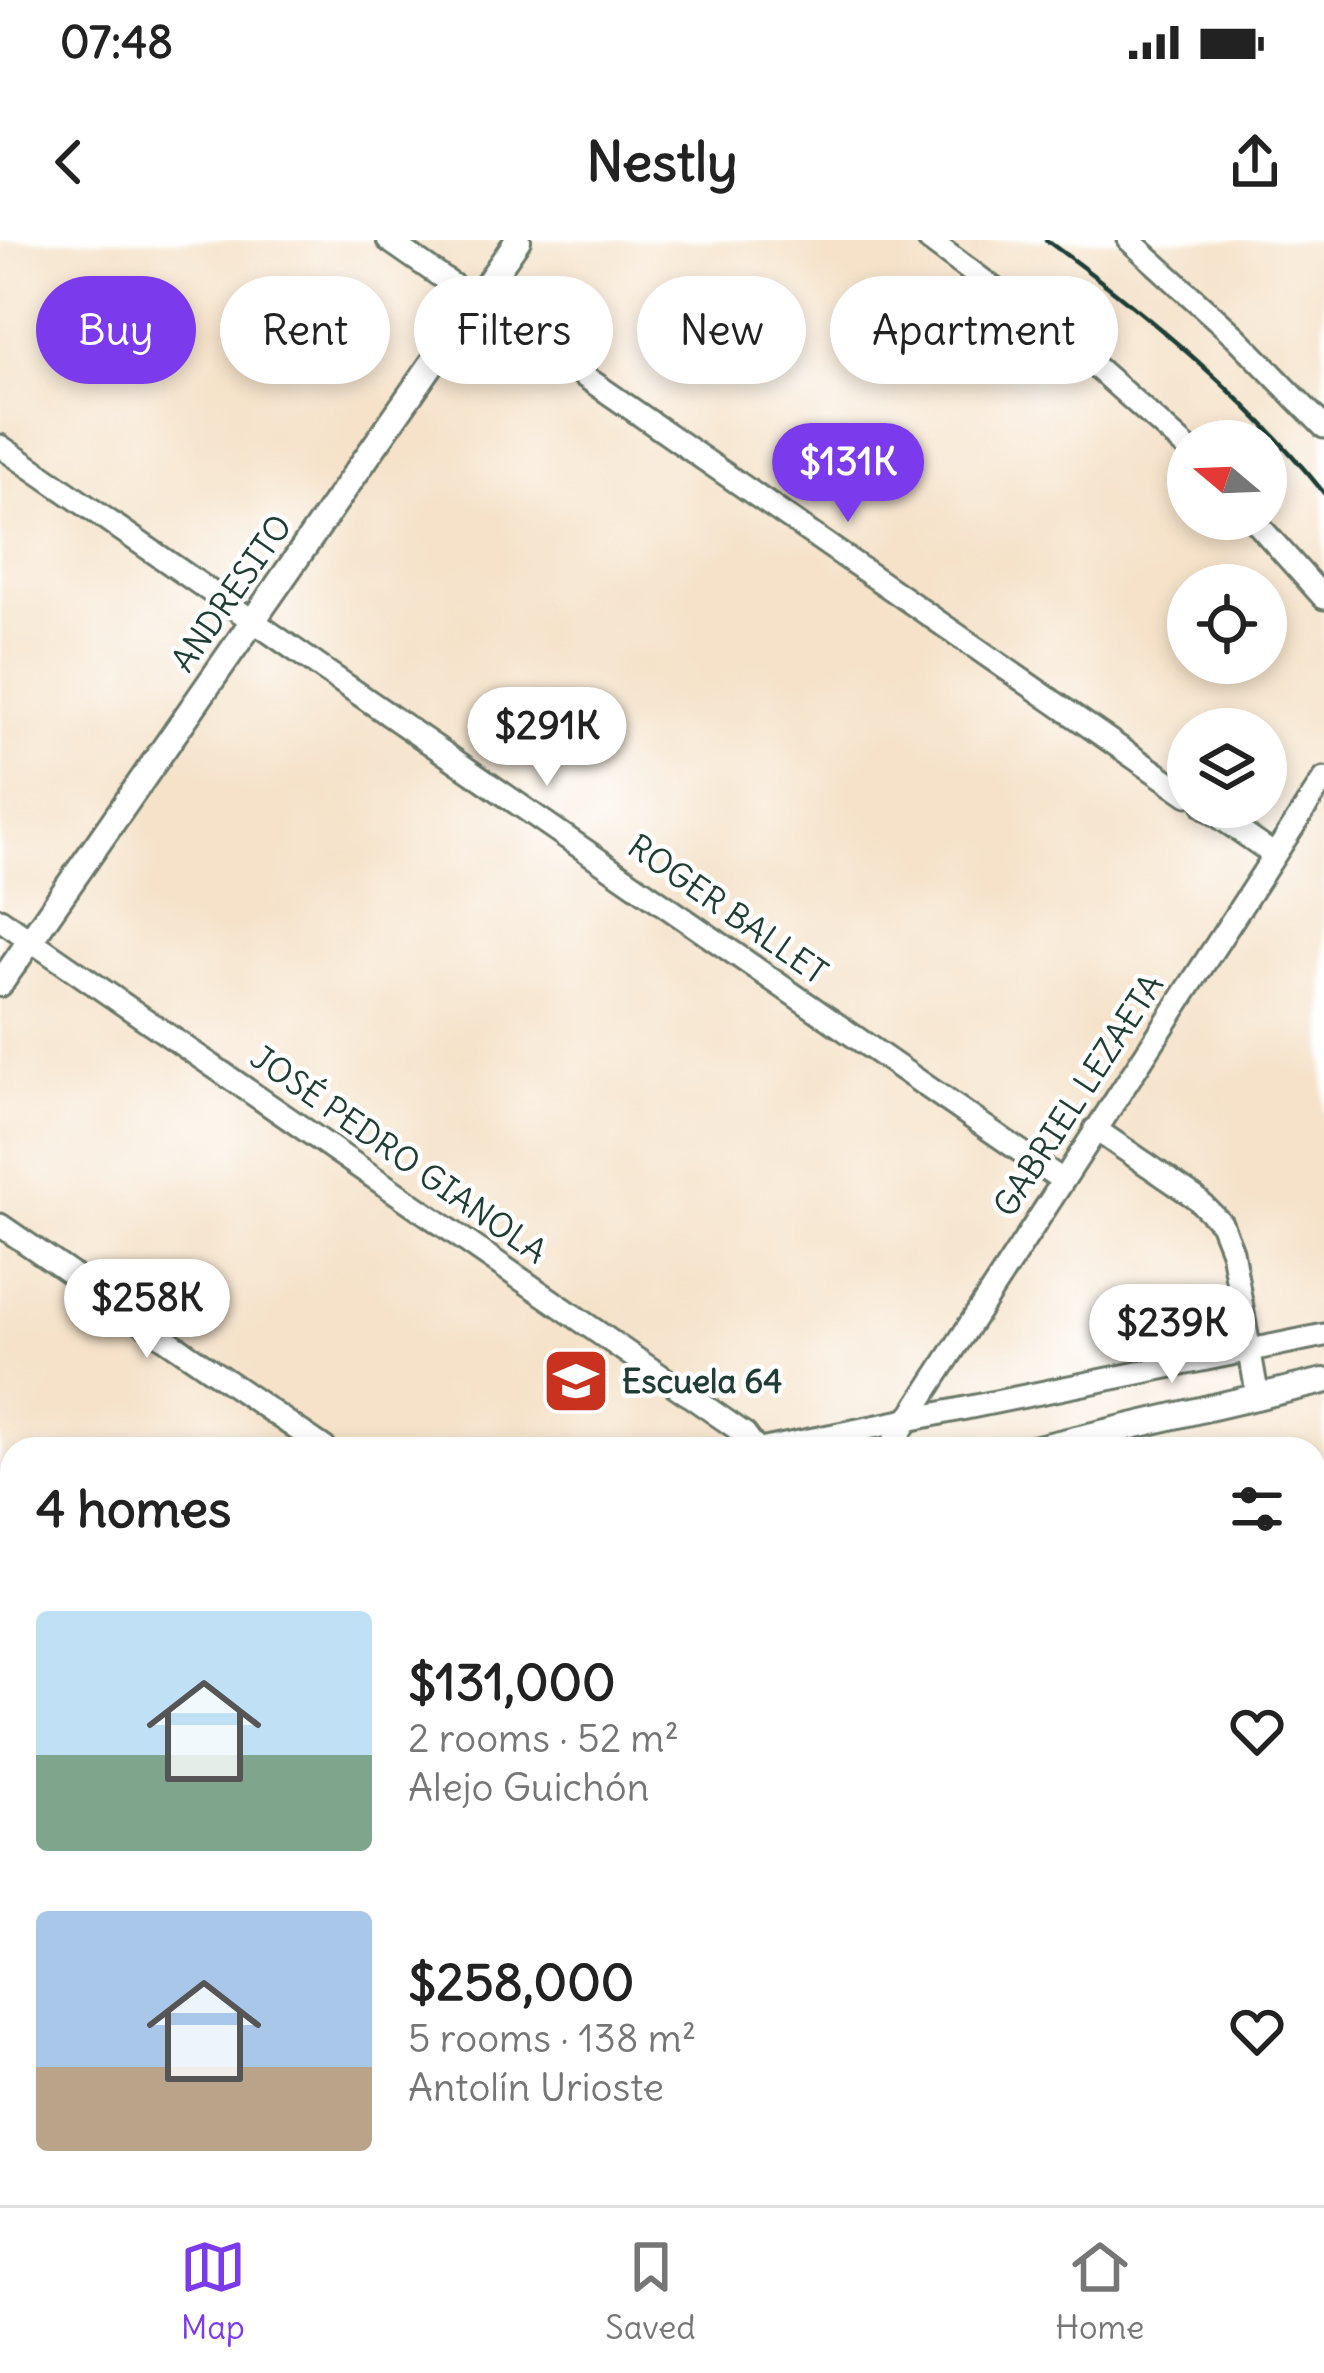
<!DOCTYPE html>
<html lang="en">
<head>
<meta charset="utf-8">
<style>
	:root { --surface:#fff; --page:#f2f2f2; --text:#222; --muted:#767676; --line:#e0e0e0; --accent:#7c3aed }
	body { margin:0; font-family:Delius,sans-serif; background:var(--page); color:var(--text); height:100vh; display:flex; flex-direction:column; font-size:45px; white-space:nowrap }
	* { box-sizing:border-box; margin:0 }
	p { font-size:39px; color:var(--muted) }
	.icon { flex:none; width:66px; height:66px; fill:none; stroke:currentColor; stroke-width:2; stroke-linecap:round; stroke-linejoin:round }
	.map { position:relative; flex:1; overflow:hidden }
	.drawer { position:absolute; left:0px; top:1197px; width:1326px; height:768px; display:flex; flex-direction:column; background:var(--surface); border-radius:36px 36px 0 0; box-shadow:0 6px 18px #0003 }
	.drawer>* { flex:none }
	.top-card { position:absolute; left:36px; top:36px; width:1254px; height:108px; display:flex; gap:24px }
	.needle { width:78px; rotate:289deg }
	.controls { position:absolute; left:1167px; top:180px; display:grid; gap:24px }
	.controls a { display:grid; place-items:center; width:120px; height:120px; border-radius:50%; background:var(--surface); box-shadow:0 6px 18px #0003; font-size:60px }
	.price { position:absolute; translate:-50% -102px; padding:0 27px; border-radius:42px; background:#fff; color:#222; font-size:39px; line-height:78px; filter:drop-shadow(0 3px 6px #0008) }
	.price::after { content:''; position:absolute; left:50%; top:72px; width:36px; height:27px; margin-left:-18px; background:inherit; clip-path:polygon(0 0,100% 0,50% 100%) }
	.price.active { background:var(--accent); color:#fff }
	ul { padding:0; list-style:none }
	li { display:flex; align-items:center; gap:36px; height:300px; padding:0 36px }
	li span { display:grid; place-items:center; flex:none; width:336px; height:240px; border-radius:12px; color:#555 }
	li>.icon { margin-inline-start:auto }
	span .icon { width:144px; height:144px; fill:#fffc; stroke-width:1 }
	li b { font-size:51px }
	h2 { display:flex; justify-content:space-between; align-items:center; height:144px; padding:0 36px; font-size:51px }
	.tag { padding:0 42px; border-radius:54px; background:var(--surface); box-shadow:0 6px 18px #0003; font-size:42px; line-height:108px }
	.tag.active { background:var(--accent); color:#fff }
	.status { display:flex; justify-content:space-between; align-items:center; height:84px; padding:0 60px; background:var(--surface); direction:ltr }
	.status svg { height:33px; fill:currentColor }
	header { display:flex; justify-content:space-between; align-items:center; height:156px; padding:0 36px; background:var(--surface); font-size:54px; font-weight:700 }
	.tabs { display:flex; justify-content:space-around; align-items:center; height:168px; border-top:3px solid var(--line); background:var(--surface); font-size:33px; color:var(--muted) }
	.tabs a { display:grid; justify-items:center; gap:6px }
	.tabs .active { color:var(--accent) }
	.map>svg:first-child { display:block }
</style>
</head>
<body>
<div class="status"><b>07:48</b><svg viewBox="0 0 49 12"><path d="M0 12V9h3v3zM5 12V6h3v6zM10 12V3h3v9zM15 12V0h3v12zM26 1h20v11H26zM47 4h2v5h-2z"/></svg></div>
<header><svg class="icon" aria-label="back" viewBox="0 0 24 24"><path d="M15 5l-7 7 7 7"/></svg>Nestly<svg class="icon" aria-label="share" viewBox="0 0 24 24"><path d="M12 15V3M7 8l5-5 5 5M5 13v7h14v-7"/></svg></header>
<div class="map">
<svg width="1324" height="1965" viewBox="0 0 1324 1965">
	<rect width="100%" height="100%" fill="#fff"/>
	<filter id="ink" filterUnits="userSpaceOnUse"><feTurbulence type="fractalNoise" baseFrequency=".00833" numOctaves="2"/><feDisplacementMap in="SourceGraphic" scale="24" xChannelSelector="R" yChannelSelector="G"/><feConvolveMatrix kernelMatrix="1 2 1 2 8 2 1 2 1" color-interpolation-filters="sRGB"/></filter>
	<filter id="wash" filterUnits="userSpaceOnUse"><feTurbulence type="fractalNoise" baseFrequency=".004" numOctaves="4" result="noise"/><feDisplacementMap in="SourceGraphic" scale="48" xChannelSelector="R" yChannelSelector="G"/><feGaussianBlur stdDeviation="2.7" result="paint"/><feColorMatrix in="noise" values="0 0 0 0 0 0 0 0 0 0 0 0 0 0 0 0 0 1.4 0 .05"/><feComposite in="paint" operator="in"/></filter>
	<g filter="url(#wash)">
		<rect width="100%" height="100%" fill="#f5e2c9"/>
		<!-- green -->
		<path fill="#92df9c" stroke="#588e68" stroke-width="3" d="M1324 1298V1470L1314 1455V1305Z"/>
	</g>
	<g filter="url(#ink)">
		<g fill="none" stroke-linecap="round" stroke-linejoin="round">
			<!-- service casing -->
			<g stroke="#6a7768" stroke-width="16">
				<path id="service" d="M735 1965 742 1953
					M814 1965 821 1953"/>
			</g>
			<!-- minor casing -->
			<g stroke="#6a7768" stroke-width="27">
				<path id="minor" d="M388 0 1188 555
					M929 0 1078 111 1188 209
					M1129 0 1235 96 1324 187
					M0 206 1062 940
					M1253 279 1324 358
					M1205 567 1273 614
					M0 679 745 1194 756 1209
					M1095 889 1196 958 1221 983 1232 1011 1258 1158
					M0 985 326 1209
					M765 1209 1324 1095
					M889 1209 1324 539
					M0 1282 12 1293
					M1314 1533 1324 1547
					M0 1562 12 1570
					M1314 1627 1324 1622
					M0 1723 12 1731
					M596 1953 614 1965
					M1072 1953 1077 1959"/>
			</g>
			<!-- tertiary casing -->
			<g stroke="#6a7768" stroke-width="30">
				<path id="tertiary" d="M0 744 518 0
					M1033 1209 1324 1141
					M0 1341 12 1339"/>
			</g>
			<!-- service -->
			<use href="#service" stroke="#fff" stroke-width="10"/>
			<!-- minor -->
			<use href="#minor" stroke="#fff" stroke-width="21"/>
			<!-- tertiary -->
			<use href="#tertiary" stroke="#fff" stroke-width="24"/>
			<!-- rail -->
			<path stroke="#1f3d34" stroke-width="4.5" d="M1046 0C1146 73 1246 156 1324 253"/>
		</g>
	</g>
	<!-- icons -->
	<defs>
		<g id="school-square" transform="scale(3.45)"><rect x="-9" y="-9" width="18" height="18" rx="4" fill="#c8321e" stroke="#fff"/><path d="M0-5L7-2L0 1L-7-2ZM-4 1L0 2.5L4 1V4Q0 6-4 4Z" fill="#fff"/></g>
	</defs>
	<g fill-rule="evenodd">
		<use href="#school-square" x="576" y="1141"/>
	</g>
	<g text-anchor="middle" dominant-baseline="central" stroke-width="9" stroke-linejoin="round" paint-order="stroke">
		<!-- street labels -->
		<g font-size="33" fill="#1f3d34" stroke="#fff">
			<text transform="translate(231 353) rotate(-55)">ANDRESITO</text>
			<text transform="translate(728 669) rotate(35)">ROGER BALLET</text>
			<text transform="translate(1078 855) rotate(-57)">GABRIEL LEZAETA</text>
			<text transform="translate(399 914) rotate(35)">JOSÉ PEDRO GIANOLA</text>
		</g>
		<!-- poi labels -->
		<g font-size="33" font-weight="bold" fill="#1f3d34" stroke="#fff" text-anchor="start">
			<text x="622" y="1141">Escuela 64</text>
		</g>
	</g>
</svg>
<div class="controls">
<a><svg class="needle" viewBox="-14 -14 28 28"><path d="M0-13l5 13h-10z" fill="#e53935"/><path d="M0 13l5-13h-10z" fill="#767676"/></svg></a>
<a><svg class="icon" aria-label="locate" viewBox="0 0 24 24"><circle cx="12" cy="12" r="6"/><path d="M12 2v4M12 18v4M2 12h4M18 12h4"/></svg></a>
<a><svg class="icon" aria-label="layers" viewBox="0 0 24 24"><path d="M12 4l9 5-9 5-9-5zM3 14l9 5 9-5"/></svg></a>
</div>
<b class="price active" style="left:848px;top:285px">$131K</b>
<b class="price" style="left:547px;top:549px">$291K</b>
<b class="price" style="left:147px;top:1121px">$258K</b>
<b class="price" style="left:1172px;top:1146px">$239K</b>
<div class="top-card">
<a class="tag active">Buy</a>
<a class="tag">Rent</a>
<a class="tag">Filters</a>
<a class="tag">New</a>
<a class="tag">Apartment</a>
</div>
<section class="drawer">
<h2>4 homes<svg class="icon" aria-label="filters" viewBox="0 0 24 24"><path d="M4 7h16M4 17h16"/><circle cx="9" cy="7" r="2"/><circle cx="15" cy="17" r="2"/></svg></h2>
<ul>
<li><span style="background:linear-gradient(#bfe0f5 60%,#7fa58c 0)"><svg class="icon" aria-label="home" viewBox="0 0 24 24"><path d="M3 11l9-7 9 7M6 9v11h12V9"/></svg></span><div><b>$131,000</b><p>2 rooms · 52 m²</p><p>Alejo Guichón</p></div><svg class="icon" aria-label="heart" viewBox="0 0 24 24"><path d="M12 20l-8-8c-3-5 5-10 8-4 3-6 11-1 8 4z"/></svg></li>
<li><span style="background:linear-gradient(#a9c7e8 65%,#b9a48a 0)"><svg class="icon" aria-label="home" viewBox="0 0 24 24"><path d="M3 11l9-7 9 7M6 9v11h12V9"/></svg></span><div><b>$258,000</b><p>5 rooms · 138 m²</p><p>Antolín Urioste</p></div><svg class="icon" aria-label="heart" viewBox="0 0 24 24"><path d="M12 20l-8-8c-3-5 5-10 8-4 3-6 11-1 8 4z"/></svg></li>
</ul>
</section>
</div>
<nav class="tabs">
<a class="active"><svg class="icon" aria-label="map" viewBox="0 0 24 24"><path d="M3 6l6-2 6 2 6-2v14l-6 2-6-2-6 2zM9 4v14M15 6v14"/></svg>Map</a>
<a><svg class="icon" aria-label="saved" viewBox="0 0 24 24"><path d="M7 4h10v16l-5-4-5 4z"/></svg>Saved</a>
<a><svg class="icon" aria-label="home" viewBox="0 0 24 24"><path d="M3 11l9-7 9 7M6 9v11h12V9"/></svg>Home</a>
</nav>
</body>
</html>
